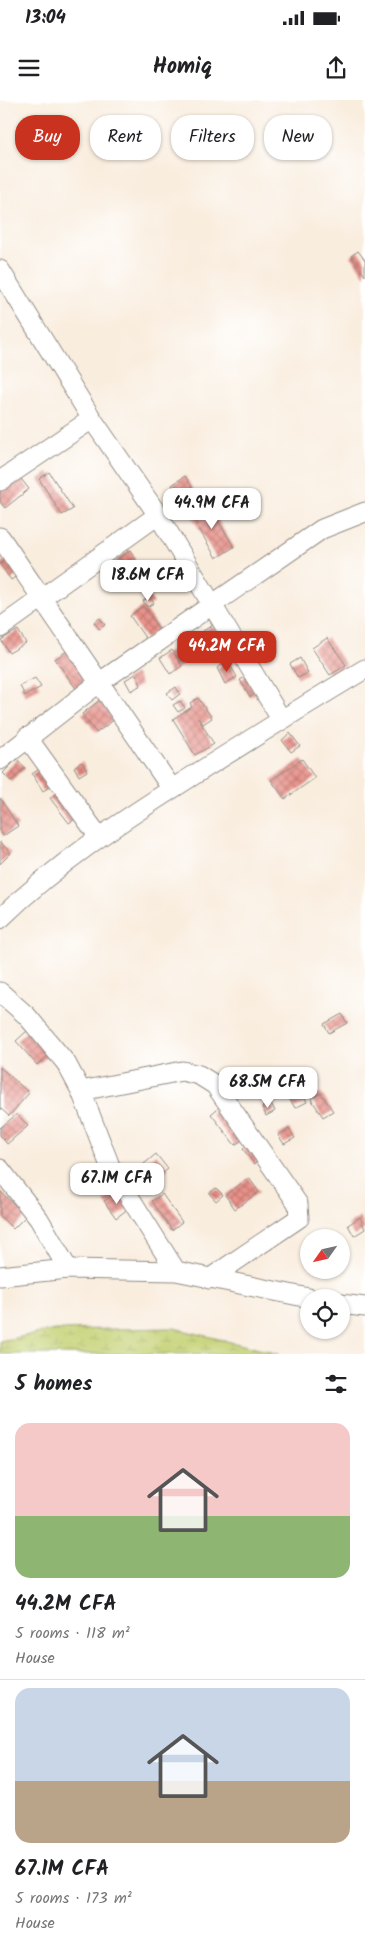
<!DOCTYPE html>
<html lang="en">
<head>
<meta charset="utf-8">
<style>
	:root { --surface:#fff; --page:#f2f2f2; --text:#202124; --muted:#757577; --line:#e0e0e0; --accent:#c8321e }
	body { margin:0; font-family:Kalam,sans-serif; background:var(--page); color:var(--text); height:100vh; display:flex; flex-direction:column; font-size:19px; white-space:nowrap }
	* { box-sizing:border-box; margin:0 }
	p { font-size:16px; color:var(--muted) }
	.icon { flex:none; width:28px; height:28px; fill:none; stroke:currentColor; stroke-width:2; stroke-linecap:round; stroke-linejoin:round }
	.map { position:relative; height:1254px; overflow:hidden }
	.panel { display:flex; flex-direction:column; background:var(--surface); flex:1 }
	.panel>* { flex:none }
	.banner { position:absolute; left:15px; top:15px; width:335px; height:45px; display:flex; gap:10px }
	.needle { width:32px; rotate:236deg }
	.fabs { position:absolute; left:300px; top:1129px; display:grid; gap:10px }
	.fabs a { display:grid; place-items:center; width:50px; height:50px; border-radius:50%; background:var(--surface); box-shadow:0 1px 4px #0004; font-size:25px }
	.price { position:absolute; translate:-50% -42px; padding:0 11px; border-radius:10px; background:#fff; color:#222; font-size:16px; line-height:32px; filter:drop-shadow(0 1px 2px #0008) }
	.price::after { content:''; position:absolute; left:50%; top:30px; width:15px; height:11px; margin-left:-8px; background:inherit; clip-path:polygon(0 0,100% 0,50% 100%) }
	.price.on { background:var(--accent); color:#fff }
	ul { padding:0; list-style:none }
	li { display:grid; align-content:center; gap:10px; height:265px; padding:0 15px }
	li+li { border-top:1px solid var(--line) }
	li span { display:grid; place-items:center; height:155px; border-radius:15px; color:#555 }
	li>.icon { margin-inline-start:auto }
	span .icon { width:90px; height:90px; fill:#fffc; stroke-width:1 }
	li b { font-size:21px }
	h2 { display:flex; justify-content:space-between; align-items:center; height:60px; padding:0 15px; font-size:21px }
	.tag { padding:0 18px; border-radius:20px; background:var(--surface); box-shadow:0 1px 4px #0004; font-size:18px; line-height:45px }
	.tag.on { background:var(--accent); color:#fff }
	.status { display:flex; justify-content:space-between; align-items:center; height:35px; padding:0 25px; background:var(--surface); direction:ltr }
	.status svg { height:14px; fill:currentColor }
	header { display:flex; justify-content:space-between; align-items:center; height:65px; padding:0 15px; background:var(--surface); font-size:22px; font-weight:700 }
	.map>svg:first-child { display:block }
</style>
</head>
<body>
<div class="status"><b>13:04</b><svg viewBox="0 0 49 12"><path d="M0 12V9h3v3zM5 12V6h3v6zM10 12V3h3v9zM15 12V0h3v12zM26 1h20v11H26zM47 4h2v5h-2z"/></svg></div>
<header><svg class="icon" aria-label="menu" viewBox="0 0 24 24"><path d="M4 6h16M4 12h16M4 18h16"/></svg>Homiq<svg class="icon" aria-label="share" viewBox="0 0 24 24"><path d="M12 15V3M7 8l5-5 5 5M5 13v7h14v-7"/></svg></header>
<div class="map">
<svg width="365" height="1254" viewBox="0 0 365 1254">
	<defs>
		<pattern id="wetland-marsh" width="20" height="14" patternUnits="userSpaceOnUse" patternTransform="scale(1.25)"><rect width="20" height="14" fill="#c4d173"/><path d="M1 5h8M5 5V1M11 12h8M15 12V8" fill="none" stroke="#a9b464"/></pattern>
		<pattern id="building-cross-hatch" width="8" height="8" patternUnits="userSpaceOnUse" patternTransform="scale(1.25)"><rect width="8" height="8" fill="#e9928a"/><path d="M0 0l8 8M0 8l8-8" fill="none" stroke="#bd7771"/></pattern>
	</defs>
	<rect width="100%" height="100%" fill="#fff"/>
	<filter id="ink" filterUnits="userSpaceOnUse"><feTurbulence type="fractalNoise" baseFrequency=".02" numOctaves="2"/><feDisplacementMap in="SourceGraphic" scale="10" xChannelSelector="R" yChannelSelector="G"/><feConvolveMatrix kernelMatrix="1 2 1 2 8 2 1 2 1" color-interpolation-filters="sRGB"/></filter>
	<filter id="wash" filterUnits="userSpaceOnUse"><feTurbulence type="fractalNoise" baseFrequency=".0096" numOctaves="4" result="noise"/><feDisplacementMap in="SourceGraphic" scale="20" xChannelSelector="R" yChannelSelector="G"/><feGaussianBlur stdDeviation="1.12" result="paint"/><feColorMatrix in="noise" values="0 0 0 0 0 0 0 0 0 0 0 0 0 0 0 0 0 1.4 0 .05"/><feComposite in="paint" operator="in"/></filter>
	<g filter="url(#wash)">
		<rect width="100%" height="100%" fill="#f9edde"/>
		<!-- wetland -->
		<path fill="url(#wetland-marsh)" stroke="#787e4f" d="M174 1228 279 1254H0V1241L55 1230Z"/>
		<g id="blocks">
			<!-- building -->
			<path fill="url(#building-cross-hatch)" d="M358 151 365 160V176L351 156Z
				M49 372 73 409 62 415 39 379Z
				M18 375 29 389 5 408 0 402V390Z
				M185 376 194 390 181 399 172 385Z
				M207 402 234 447 216 458 189 412Z
				M130 450 136 459 122 469 116 460Z
				M10 455 22 472 11 480 0 464Z
				M150 497 154 503 147 507 143 501Z
				M143 506 159 529 146 539 130 516Z
				M100 518 105 525 99 529 94 522Z
				M213 525 223 541 212 547 203 531Z
				M18 530 26 543 9 553 1 540Z
				M327 538 346 565 330 575 312 548Z
				M70 549 92 579 77 590 55 559Z
				M172 550 182 566 170 574 160 558Z
				M300 558 308 573 298 578 290 564Z
				M228 561 237 577 225 584 217 568Z
				M136 574 141 585 131 591 125 580Z
				M247 576 256 593 250 597 240 580Z
				M35 578 41 587 25 596 20 586Z
				M176 587 180 594 172 600 167 593Z
				M198 598 212 618 203 624 198 618 214 644 195 655 173 619 192 607 190 603Z
				M100 600 115 619 96 633 82 614Z
				M180 601 185 608 178 612 173 605Z
				M290 633 300 646 291 652 282 640Z
				M17 659 25 668 11 681 3 673Z
				M302 659 315 678 285 699 271 680Z
				M82 662 87 671 79 676 74 667Z
				M45 665 57 682 43 691 32 674Z
				M63 689 82 714 69 723 50 698Z
				M0 698 18 726 3 736 0 731Z
				M0 742 11 753 0 764Z
				M342 914 347 923 329 933 324 924Z
				M27 931 49 955 37 965 16 941Z
				M0 967 29 993 9 1016 0 1008Z
				M256 976 262 988 251 993 246 981Z
				M300 989 307 1002 295 1008 288 996Z
				M321 993 333 1011 323 1017 311 999Z
				M271 1003 275 1011 266 1016 262 1007Z
				M222 1005 246 1037 235 1045 211 1014Z
				M17 1014 28 1026 7 1044 0 1035V1028Z
				M289 1029 295 1038 284 1044 278 1035Z
				M250 1043 262 1057 254 1064 243 1049Z
				M156 1054 168 1069 150 1084 138 1069Z
				M249 1078 259 1092 235 1109 225 1095Z
				M216 1088 223 1095 216 1101 209 1093Z
				M0 1091 26 1116 13 1129 0 1116Z
				M118 1092 129 1108 116 1118 104 1101Z
				M162 1094 182 1122 172 1130 152 1101Z
				M360 1117 365 1129 354 1136 348 1125Z"/>
		</g>
	</g>
	<g filter="url(#ink)">
		<use href="#blocks" fill-opacity="0" stroke="#928c84" stroke-width="1"/>
		<g fill="none" stroke-linecap="round" stroke-linejoin="round">
			<!-- street casing -->
			<g stroke="#928c84" stroke-width="21">
				<path id="street" d="M0 170 92 319 158 415 281 619
					M0 381 92 319
					M0 437 172 689
					M0 528 158 415
					M27 637 99 737
					M0 660 100 582 322 429 365 412
					M0 819C58 762 126 718 194 675 251 639 308 603 365 569
					M0 892 27 916 66 963 81 991 110 1066 176 1171
					M81 991 182 971 199 975 215 985 298 1104 299 1118 209 1179
					M0 1069 39 1119 68 1169
					M0 1176 68 1169 176 1171 309 1198
					M341 1204 365 1207"/>
			</g>
			<!-- street -->
			<use href="#street" stroke="#fff" stroke-width="19"/>
		</g>
	</g>
</svg>
<div class="fabs">
<a><svg class="needle" viewBox="-14 -14 28 28"><path d="M0-13l5 13h-10z" fill="#e53935"/><path d="M0 13l5-13h-10z" fill="#757577"/></svg></a>
<a><svg class="icon" aria-label="locate" viewBox="0 0 24 24"><circle cx="12" cy="12" r="6"/><path d="M12 2v4M12 18v4M2 12h4M18 12h4"/></svg></a>
</div>
<b class="price" style="left:212px;top:430px">44.9M CFA</b>
<b class="price" style="left:148px;top:502px">18.6M CFA</b>
<b class="price on" style="left:227px;top:573px">44.2M CFA</b>
<b class="price" style="left:268px;top:1009px">68.5M CFA</b>
<b class="price" style="left:117px;top:1105px">67.1M CFA</b>
<div class="banner">
<a class="tag on">Buy</a>
<a class="tag">Rent</a>
<a class="tag">Filters</a>
<a class="tag">New</a>
</div>
</div>
<section class="panel">
<h2>5 homes<svg class="icon" aria-label="filters" viewBox="0 0 24 24"><path d="M4 7h16M4 17h16"/><circle cx="9" cy="7" r="2"/><circle cx="15" cy="17" r="2"/></svg></h2>
<ul>
<li><span style="background:linear-gradient(#f6c9c9 60%,#8fb573 0)"><svg class="icon" aria-label="home" viewBox="0 0 24 24"><path d="M3 11l9-7 9 7M6 9v11h12V9"/></svg></span><div><b>44.2M CFA</b><p>5 rooms · 118 m²</p><p>House</p></div></li>
<li><span style="background:linear-gradient(#c9d6e8 60%,#b9a48a 0)"><svg class="icon" aria-label="home" viewBox="0 0 24 24"><path d="M3 11l9-7 9 7M6 9v11h12V9"/></svg></span><div><b>67.1M CFA</b><p>5 rooms · 173 m²</p><p>House</p></div></li>
</ul>
</section>
</body>
</html>
